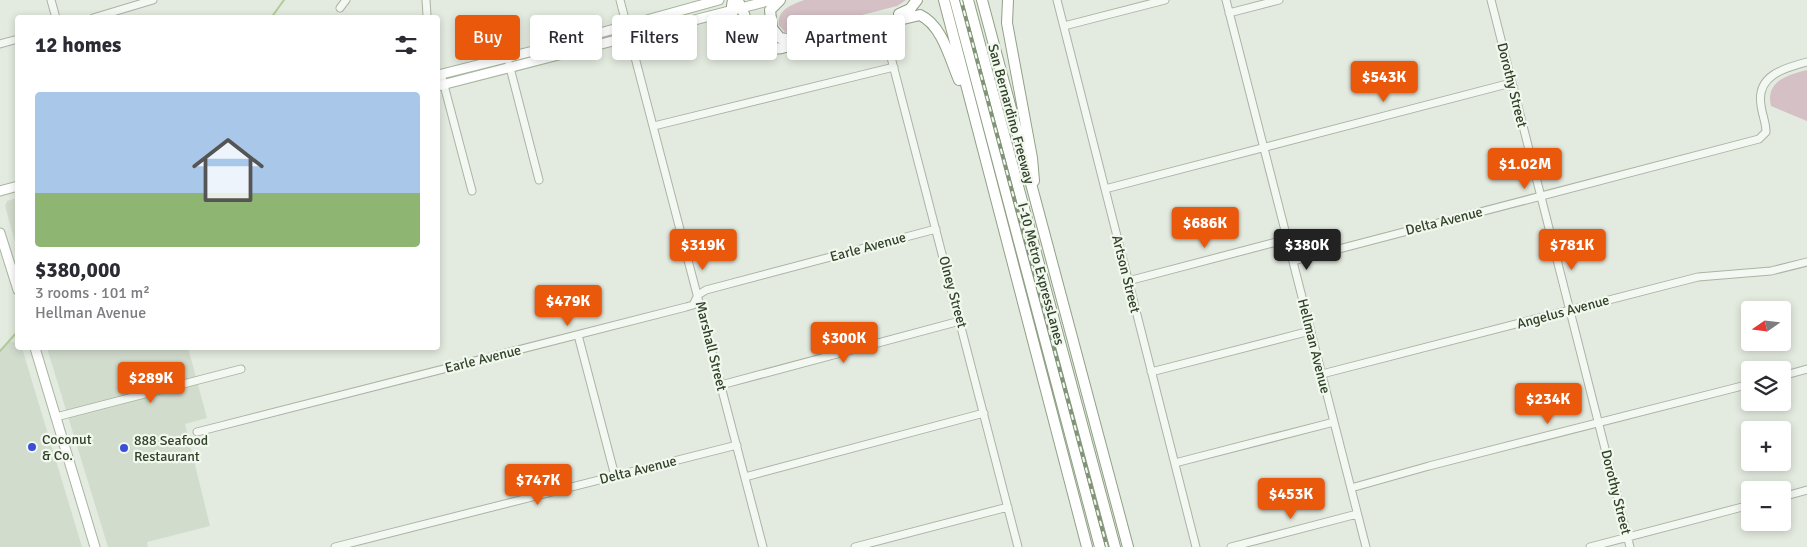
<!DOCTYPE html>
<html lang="en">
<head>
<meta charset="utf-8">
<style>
	:root { --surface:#fff; --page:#f2f2f3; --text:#2b2b33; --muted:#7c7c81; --line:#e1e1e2; --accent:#ea580c }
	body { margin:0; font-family:Signika,sans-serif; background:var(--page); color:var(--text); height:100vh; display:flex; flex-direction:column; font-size:19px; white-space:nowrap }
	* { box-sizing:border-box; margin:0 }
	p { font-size:16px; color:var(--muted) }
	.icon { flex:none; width:28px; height:28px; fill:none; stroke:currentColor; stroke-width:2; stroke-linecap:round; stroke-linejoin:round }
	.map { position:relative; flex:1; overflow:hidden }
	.side { position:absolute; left:15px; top:15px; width:425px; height:335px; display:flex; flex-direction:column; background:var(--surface); border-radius:5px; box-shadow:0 2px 8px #0003 }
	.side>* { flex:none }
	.guide { position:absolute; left:455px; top:15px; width:475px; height:45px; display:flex; gap:10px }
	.needle { width:32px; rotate:256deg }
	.buttons { position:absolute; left:1741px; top:301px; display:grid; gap:10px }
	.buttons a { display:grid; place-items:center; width:50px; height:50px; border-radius:5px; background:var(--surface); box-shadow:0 2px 8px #0003; font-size:25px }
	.price { position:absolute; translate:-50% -42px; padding:0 11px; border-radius:5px; background:var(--accent); color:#fff; font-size:16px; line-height:32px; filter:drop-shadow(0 1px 2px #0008) }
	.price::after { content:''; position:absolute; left:50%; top:30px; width:15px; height:11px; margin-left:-8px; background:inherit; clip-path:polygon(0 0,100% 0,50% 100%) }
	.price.selected { background:#222; color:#fff }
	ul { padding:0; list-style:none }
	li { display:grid; align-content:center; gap:10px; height:265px; padding:0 20px }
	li+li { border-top:1px solid var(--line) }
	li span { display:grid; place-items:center; height:155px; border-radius:5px; color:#555 }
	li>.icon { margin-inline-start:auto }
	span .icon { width:90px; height:90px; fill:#fffc; stroke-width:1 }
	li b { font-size:21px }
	h2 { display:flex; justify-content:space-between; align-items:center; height:60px; padding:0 20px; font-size:21px }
	.pill { padding:0 18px; border-radius:5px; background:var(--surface); box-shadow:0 2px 8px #0003; font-size:18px; line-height:45px }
	.pill.selected { background:var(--accent); color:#fff }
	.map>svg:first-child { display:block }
</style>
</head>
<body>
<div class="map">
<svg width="1807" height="547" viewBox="0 0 1807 547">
	<rect width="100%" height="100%" fill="#e3eadf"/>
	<!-- built -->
	<path fill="#d2dccd" d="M17 198H18L17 249 5 206 7 201Z
		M8 341 17 343 18 348H22L82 547H0V351Z
		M47 348H188L207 418 185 424 210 526 147 542 148 547H108Z"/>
	<!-- green -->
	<path fill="#d4c0c5" d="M804 0H906L897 6 792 33 785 32 779 25C777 9 792 5 804 0Z
		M1807 70V121L1771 106C1765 81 1788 75 1807 70Z"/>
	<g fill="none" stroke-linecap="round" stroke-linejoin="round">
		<!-- stream -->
		<path stroke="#b0cc98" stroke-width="2" d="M271 18 284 0
			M0 351 18 331"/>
		<!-- minor casing -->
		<g stroke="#aab4a4" stroke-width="9">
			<path id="minor" d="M51 0 56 18
				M426 0 427 15
				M620 0 763 547
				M1057 0 1196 547
				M1226 0 1366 547
				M1491 0 1630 547
				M340 8 346 0
				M1229 13 1279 0
				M93 18 153 0
				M1064 26 1165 0
				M886 38 1018 547
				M0 44 18 39
				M509 64 539 180
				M441 74 472 191
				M654 126 894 67
				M1105 189 1511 83
				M1293 261 1759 139 1766 132C1766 122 1762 115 1761 105 1756 75 1785 68 1807 62
				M1128 281 1288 239
				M578 335 615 476
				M1151 372 1310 331
				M1322 374 1698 277 1771 271 1807 262
				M1782 376 1807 369
				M721 385 960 321
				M56 417 241 369
				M197 432 686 307 693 305 698 295 706 290 936 229
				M1175 463 1334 422
				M745 477 984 413
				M1351 488 1429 466 1750 384
				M1782 497 1807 490
				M335 547 737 445
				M855 547 1008 507
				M1231 547 1357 514
				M1590 547 1750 505"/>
		</g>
		<!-- major casing -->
		<g stroke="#a7b69e" stroke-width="11">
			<path id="major" d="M438 75 553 46 719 0
				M438 86 772 0
				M0 191 18 186
				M0 233 18 290
				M35 348 95 547"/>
		</g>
		<!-- highway casing -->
		<g stroke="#90a186" stroke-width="12">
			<path id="highway" d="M733 0C726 29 754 52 782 48L920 15C942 25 950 59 959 80
				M737 0C747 13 746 34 761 41
				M780 0 770 10 772 28 780 38 794 40
				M944 0 1087 547
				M955 0 1100 547
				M968 0 1115 547
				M982 0 1128 547
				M1008 0 1007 23 1032 158 1034 181
				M899 14 910 9 917 0"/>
		</g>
		<!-- minor -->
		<use href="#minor" stroke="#f4f8f2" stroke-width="7"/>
		<!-- major -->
		<use href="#major" stroke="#fff" stroke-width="9"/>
		<!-- highway -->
		<use href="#highway" stroke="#fff" stroke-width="10"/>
		<!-- rail casing -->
		<g stroke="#829478" stroke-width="4">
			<path id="rail" d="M961 0 1107 547"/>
		</g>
		<!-- rail -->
		<use href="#rail" stroke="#f2f7ef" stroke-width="2" stroke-dasharray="5.5" stroke-linecap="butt"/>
	</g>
	<!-- markers -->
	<g fill="#3c50d7" stroke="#f2f7ef" stroke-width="2">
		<circle cx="32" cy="447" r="5"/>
		<circle cx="124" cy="448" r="5"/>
	</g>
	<g text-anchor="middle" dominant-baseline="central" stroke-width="4.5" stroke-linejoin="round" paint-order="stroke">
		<!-- street labels -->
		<g font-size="14" fill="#304227" stroke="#f2f7ef">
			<text transform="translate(1512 85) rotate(76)">Dorothy Street</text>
			<text transform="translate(1011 114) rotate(75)">San Bernardino Freeway</text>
			<text transform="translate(1444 221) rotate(-14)">Delta Avenue</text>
			<text transform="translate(868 247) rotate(-15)">Earle Avenue</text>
			<text transform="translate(1041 274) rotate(75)">I-10 Metro ExpressLanes</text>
			<text transform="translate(1126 274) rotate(76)">Artson Street</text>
			<text transform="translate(953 292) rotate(75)">Olney Street</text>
			<text transform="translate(1563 312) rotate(-15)">Angelus Avenue</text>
			<text transform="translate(711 346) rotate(76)">Marshall Street</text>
			<text transform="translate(1314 346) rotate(76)">Hellman Avenue</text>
			<text transform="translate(483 359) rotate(-14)">Earle Avenue</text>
			<text transform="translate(638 470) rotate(-14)">Delta Avenue</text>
			<text transform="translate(1616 492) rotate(76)">Dorothy Street</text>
		</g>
		<!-- poi labels -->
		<g font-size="14" fill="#304227" stroke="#f2f7ef" text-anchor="start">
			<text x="42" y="439">Coconut<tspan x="42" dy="16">&amp; Co.</tspan></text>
			<text x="134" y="440">888 Seafood<tspan x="134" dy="16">Restaurant</tspan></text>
		</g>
	</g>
</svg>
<div class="buttons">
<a><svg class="needle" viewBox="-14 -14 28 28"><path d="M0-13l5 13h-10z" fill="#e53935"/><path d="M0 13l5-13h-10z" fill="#7c7c81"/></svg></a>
<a><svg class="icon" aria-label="layers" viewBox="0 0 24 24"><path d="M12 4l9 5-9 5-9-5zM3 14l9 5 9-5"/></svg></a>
<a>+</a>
<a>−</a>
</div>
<b class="price" style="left:1384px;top:103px">$543K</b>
<b class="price" style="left:1525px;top:190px">$1.02M</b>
<b class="price" style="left:1205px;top:249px">$686K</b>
<b class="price" style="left:703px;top:271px">$319K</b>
<b class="price selected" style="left:1307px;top:271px">$380K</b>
<b class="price" style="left:1572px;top:271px">$781K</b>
<b class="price" style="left:568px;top:327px">$479K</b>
<b class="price" style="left:844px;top:364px">$300K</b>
<b class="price" style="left:151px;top:404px">$289K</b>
<b class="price" style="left:1548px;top:425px">$234K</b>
<b class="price" style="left:538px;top:506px">$747K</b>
<b class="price" style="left:1291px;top:520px">$453K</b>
<div class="guide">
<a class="pill selected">Buy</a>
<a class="pill">Rent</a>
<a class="pill">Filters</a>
<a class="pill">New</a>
<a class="pill">Apartment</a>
</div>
<section class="side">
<h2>12 homes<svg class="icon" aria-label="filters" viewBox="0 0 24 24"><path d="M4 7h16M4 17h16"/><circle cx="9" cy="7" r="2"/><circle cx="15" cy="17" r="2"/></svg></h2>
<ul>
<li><span style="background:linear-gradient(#a9c7e8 65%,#8fb573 0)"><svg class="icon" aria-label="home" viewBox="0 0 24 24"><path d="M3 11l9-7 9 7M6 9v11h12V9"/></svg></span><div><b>$380,000</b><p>3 rooms · 101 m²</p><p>Hellman Avenue</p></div></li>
</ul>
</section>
</div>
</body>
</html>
